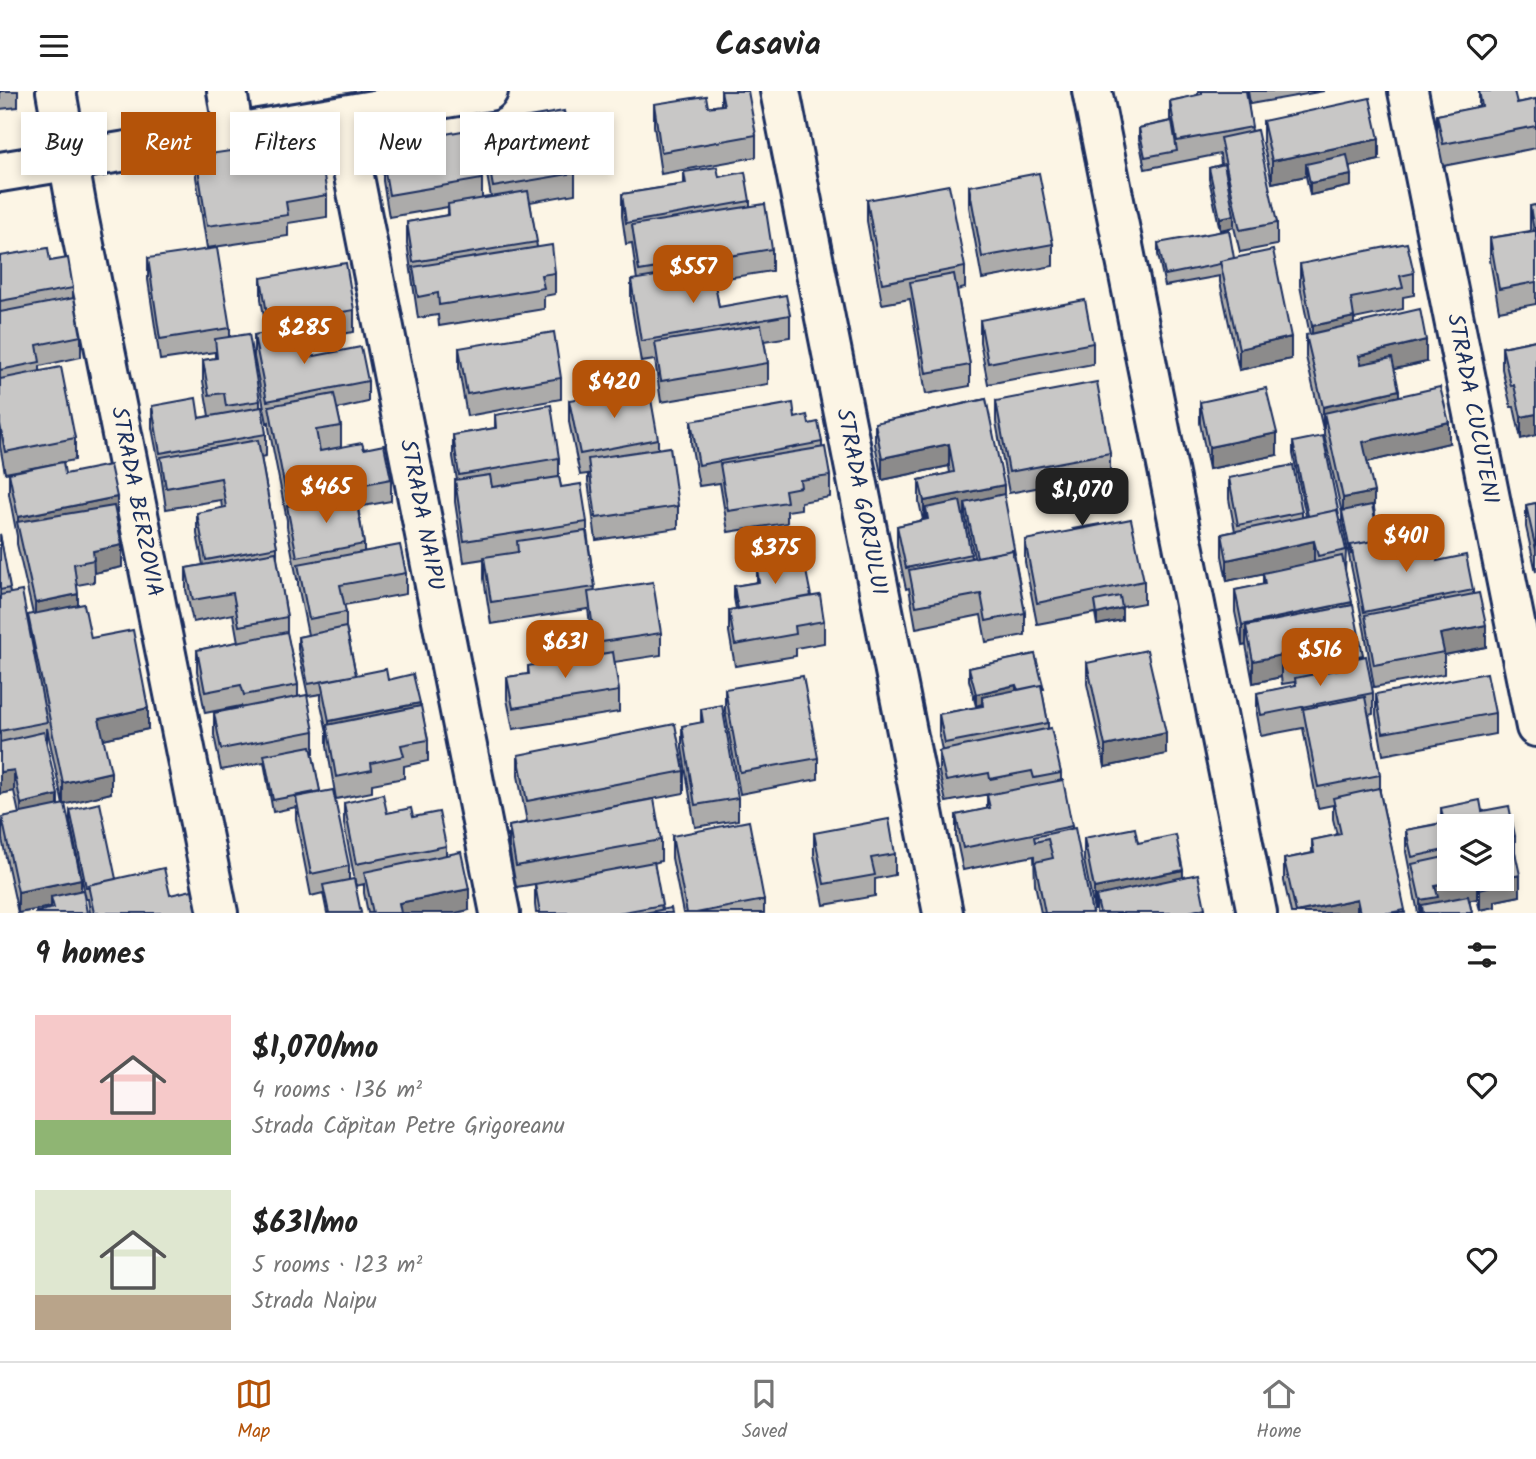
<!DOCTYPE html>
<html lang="en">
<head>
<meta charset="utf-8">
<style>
	:root { --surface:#fff; --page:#f6f6f6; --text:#222; --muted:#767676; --line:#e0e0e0; --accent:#b45309 }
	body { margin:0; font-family:Kalam,sans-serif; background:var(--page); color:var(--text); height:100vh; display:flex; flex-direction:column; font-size:26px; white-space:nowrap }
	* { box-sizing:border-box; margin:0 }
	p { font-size:23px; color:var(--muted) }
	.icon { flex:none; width:38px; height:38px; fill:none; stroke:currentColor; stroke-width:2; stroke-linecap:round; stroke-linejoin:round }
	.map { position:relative; height:822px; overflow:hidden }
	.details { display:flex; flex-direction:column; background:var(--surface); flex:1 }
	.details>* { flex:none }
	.guide { position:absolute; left:21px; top:21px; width:700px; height:63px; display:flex; gap:14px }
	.controls { position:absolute; left:1437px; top:723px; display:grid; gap:14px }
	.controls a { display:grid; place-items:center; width:77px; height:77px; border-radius:0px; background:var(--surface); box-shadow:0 4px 10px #0003; font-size:35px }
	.price { position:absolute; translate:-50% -60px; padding:0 16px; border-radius:14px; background:var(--accent); color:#fff; font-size:23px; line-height:46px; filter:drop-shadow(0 2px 4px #0008) }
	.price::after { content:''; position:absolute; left:50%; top:42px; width:21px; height:16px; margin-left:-10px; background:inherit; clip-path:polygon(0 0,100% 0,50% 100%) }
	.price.active { background:#222; color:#fff }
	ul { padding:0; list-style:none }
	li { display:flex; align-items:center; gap:21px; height:175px; padding:0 35px }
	li span { display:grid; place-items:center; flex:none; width:196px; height:140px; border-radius:0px; color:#555 }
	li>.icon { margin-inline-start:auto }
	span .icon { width:84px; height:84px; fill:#fffc; stroke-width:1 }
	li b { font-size:30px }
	h2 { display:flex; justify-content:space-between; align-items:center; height:84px; padding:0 35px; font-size:30px }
	.chip { padding:0 24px; border-radius:0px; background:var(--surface); box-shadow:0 4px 10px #0003; font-size:24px; line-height:63px }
	.chip.active { background:var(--accent); color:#fff }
	header { display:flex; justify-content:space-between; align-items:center; height:91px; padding:0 35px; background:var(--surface); font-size:32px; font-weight:700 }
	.dock { display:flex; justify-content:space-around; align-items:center; height:98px; border-top:2px solid var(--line); background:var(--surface); font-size:19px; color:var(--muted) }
	.dock a { display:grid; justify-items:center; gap:4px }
	.dock .active { color:var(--accent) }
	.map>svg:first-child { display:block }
</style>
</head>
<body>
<header><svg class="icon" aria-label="menu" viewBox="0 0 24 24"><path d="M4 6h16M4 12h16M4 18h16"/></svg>Casavia<svg class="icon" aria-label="heart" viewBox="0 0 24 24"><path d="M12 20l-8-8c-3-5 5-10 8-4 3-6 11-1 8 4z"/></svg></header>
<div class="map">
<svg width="1536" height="822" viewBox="0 0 1536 822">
	<rect width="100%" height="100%" fill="#fcf5e5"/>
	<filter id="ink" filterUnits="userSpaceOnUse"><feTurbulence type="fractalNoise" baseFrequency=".0143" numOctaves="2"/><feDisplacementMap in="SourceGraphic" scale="14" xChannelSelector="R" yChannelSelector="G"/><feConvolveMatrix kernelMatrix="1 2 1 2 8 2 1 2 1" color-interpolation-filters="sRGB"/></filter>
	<g filter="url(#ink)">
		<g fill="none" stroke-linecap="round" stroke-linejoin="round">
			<!-- street casing -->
			<g stroke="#1b2f5e" stroke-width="44">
				<path id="street" d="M56 0 78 124 218 822
					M227 0 234 43
					M780 0 943 822
					M1092 0 1257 822
					M1408 0 1536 636
					M342 25 500 822
					M0 81 488 0"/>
			</g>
			<!-- street -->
			<use href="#street" stroke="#fcf5e5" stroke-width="38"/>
		</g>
		<!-- wall -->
		<path fill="#acabaa" stroke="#1b2f5e" stroke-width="2" fill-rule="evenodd" d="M0 0H18V16L0 18Z
			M721 0 756 44V66L661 83 654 35V13L708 16 721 14Z
			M1198 0H1246L1252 40 1277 132V154L1240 161 1234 136 1220 139 1209 88V77L1221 74 1220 63 1145 78 1139 48V37L1170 30V10L1198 4Z
			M1248 0H1324L1250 13Z
			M1479 0 1517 12 1536 8V57L1443 75 1437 45V24L1479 16Z
			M1263 30 1379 69 1349 76 1351 95 1310 104 1306 85 1272 92 1263 52Z
			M482 34 575 82V103L530 111 537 156 555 182V203L544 205V218L439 235 438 224 418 227 407 152V131L448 124V116L389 126 383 90V69L429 60V46L482 88V107L491 106 482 56Z
			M196 65 327 104V126L288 132V145L207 157 196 86Z
			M684 81 719 86 750 110V116L772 158V180L714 189 719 216 790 224V246L764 250 768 272V293L661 311 655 269 641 271 631 211V189H637L632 152 626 153 622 125V103L684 93Z
			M969 95 1053 153V175L982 188 969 116Z
			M867 109 965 176V197L957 199 970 274V295L926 303 910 208 882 213 867 130Z
			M1536 114V213L1499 220 1490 169V147L1530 140V115Z
			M1158 152 1234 167 1291 268 1239 279 1220 191V185L1165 195 1158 164Z
			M0 165 50 170 73 197V207L81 245V266L40 275V280L75 347V369L5 382 0 355Z
			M148 167 230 237V246L260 310V316L266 343V365L261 366 277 456V469L287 526V543L298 594V606L314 640V662H312L320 701 349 775V789L361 822H327L323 802 311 805 296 728V716L273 721 264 671 221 679 214 644V622L242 617 241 615 205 622 197 580V559L238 551 233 523 193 531 186 499V477L203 474 197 443V422L222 417 221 409 166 418 161 383 152 337V315L199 327 209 325 203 290V269L215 267V261L160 269 148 189Z
			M1300 173 1414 182V204L1403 206V218L1354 228V233L1426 271 1394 278 1399 305 1449 352 1367 371 1378 443 1388 447 1392 460 1437 470 1473 499V503L1486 556 1444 564V583L1374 596 1365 542 1342 431V422L1324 343V338H1323L1306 266V244H1310L1300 195Z
			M261 187 354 219V241L300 250 304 267 368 290V311L337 318 341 335V356L364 358 391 388V410L358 416 364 453V460L406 482V503L344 514 346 521V536L356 584 388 589 420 616 428 649V670L404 675V687L372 693V701L336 708 327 655V641L321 613V603L308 605 298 558V546L308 544 298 494V488H297L287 436V429L269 337V331L267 332 254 266V244L267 242 261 208Z
			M980 229 1093 252V273L988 293 980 251Z
			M1535 249 1521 348 1514 316H1511L1502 278V256Z
			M459 257 561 287V308L467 325 459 278Z
			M986 308 1025 522V544L986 551 981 524 916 537 909 497 906 498 897 456V435L923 429 919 411V389L950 382 949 375 882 389 875 353V332ZM965 423 974 466 971 467 963 424Z
			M569 309 658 348V358L678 415V437L596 449 588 390V383L580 384 569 331Z
			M996 310 1110 362V383L1009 402 996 331Z
			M1200 311 1277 364 1209 378 1200 332Z
			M495 324 559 367V386L561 396 587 431V441L595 500 661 542V564L614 571 619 600V621L513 638 507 608V586L528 583V575L594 564 588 518 491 533 484 488V468L464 471 455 411V389H457L453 366V344L495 337Z
			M795 327 809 333 822 351V356L830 385V406L801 411V418L787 420V432L728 441 720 392 699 395 691 352V330Z
			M1293 351 1346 459 1345 481 1352 514 1363 566 1373 602V623L1369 624 1380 684V701L1405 822H1291L1284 790V768L1312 762V749L1337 744 1333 728V714L1318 717 1303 637 1261 645 1257 623V602L1295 595V591L1282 593 1281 586 1253 592 1246 554 1242 555 1235 521V499L1263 494V482L1227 490 1222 465V443L1235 440 1229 408V387L1302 421V426L1306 425 1293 363ZM1339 573 1340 578 1316 583V577Z
			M9 382 65 383 117 427 122 476 94 482V491L77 494 78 514 91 547 148 638 103 648 111 702 64 713 81 800 87 822 51 818V816L18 822 2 748V726L19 723 14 700 0 703V443L10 502 28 534V524L33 523 17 453V445L9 403ZM47 637 63 714 58 715 47 653Z
			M1536 412V481L1526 436V414Z
			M1025 449 1144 490V512L1122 516V529L1097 534 1095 522 1037 533 1025 471Z
			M757 478 811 505 824 530V552L796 557V565L735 575 729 541V519L736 518 734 507V495L757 491Z
			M1035 563 1048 632V638L1061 682V689L1092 822H1041L1035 793 1034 765 963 779 956 746V724L987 718V704L989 703 946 711 939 681V660L942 659 939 645V623L982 615V613L976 615 969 589V577Z
			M1087 572 1166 663 1105 676 1087 593Z
			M725 598 818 667V688L740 703 725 620Z
			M1376 603 1495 622V643L1383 664 1376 624Z
			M701 618 738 707V729L695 736 682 657V635L701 632Z
			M518 664 684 680V702L579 722 661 749V770L654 772 662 819 672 822H536L535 814V793L516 796 509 756V735L527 731 518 685Z
			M344 712 387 722 413 726 446 755V764L469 819 455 822H368L364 802V793L356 795 344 733Z
			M1441 717 1482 720 1515 745V760L1520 805 1495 810V816L1480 819 1477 808 1469 809 1472 822H1418L1406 761V739L1441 732ZM1449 735H1502V788H1449Z
			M70 719 116 788 170 804 197 822H90L88 808H86L70 730Z
			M814 742 895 763V784L875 788V805L824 814 814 764Z
			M672 745 764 809V822H683L672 767Z
			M1084 747 1138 752 1183 786 1205 822H1096V818L1094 819 1084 769Z"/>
		<!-- shaded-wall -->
		<path fill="#8c8b8b" stroke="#1b2f5e" stroke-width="2" d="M1379 48V69L1308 84 1306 73V85L1272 92V70Z
			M1351 84V95L1310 104V92Z
			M1234 124V136L1220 139V127Z
			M1354 226V248L1312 257V235Z
			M1291 246V268L1239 279V258Z
			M1426 249V271L1359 286V265Z
			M1399 299V321L1324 322V338H1323V316Z
			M1536 323V344L1521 348V326Z
			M1449 331V352L1363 372V351Z
			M1277 342V364L1209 378V356Z
			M949 353V375L882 389V367Z
			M1004 394V415L965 412V423L928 431 926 417V432H924V410Z
			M1374 401V422L1343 429V407Z
			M117 406V427L18 434V426Z
			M1314 450V472L1227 490V469Z
			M122 454V476L94 482 93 460Z
			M78 503V524L35 533V512Z
			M1352 511V532L1246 535V554L1242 555V534Z
			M1122 517V529L1097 534V523Z
			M1486 534V556L1444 564 1440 543Z
			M1281 564V586L1253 592V570Z
			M1016 594V606H982V613L976 615V603Z
			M420 612V633L329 645V630Z
			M148 617V638L99 649V628Z
			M1166 642V663L1105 676V655Z
			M14 679V700L0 703V681Z
			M111 681V702L63 714V692Z
			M58 704V725L21 734V713Z
			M1183 779V800L1096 805V818L1094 819V797Z
			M1520 784V805L1495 810V816L1480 819V798L1494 789Z
			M81 788V810L51 806V816L18 822V801Z
			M1471 788H1477V808L1438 816 1422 814V822H1420V809L1435 795Z
			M469 798V819L455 822H399V812Z
			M1357 808V822H1296V821Z
			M1205 817V822H1189V821Z"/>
		<!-- building -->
		<path fill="#c8c7c6" stroke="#1b2f5e" stroke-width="2" d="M721 0H748L756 44 661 61 654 13 706 5 708 16 724 14Z
			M1202 0H1246L1252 36 1177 50 1170 10 1202 3Z
			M1479 0H1514L1517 12 1536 8V35L1443 53 1437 24 1482 15Z
			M1370 7 1379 48 1272 70 1263 30Z
			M564 20 575 82 493 96 482 34Z
			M1172 30 1177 60 1145 66 1139 37Z
			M473 38 482 88 389 104 383 69 432 60 429 46Z
			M1257 39 1277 132 1240 139 1220 47Z
			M318 47 327 104 286 111 288 124 207 135 196 65Z
			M1347 64 1351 84 1310 92 1306 73Z
			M1224 73 1234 124 1220 127 1209 77Z
			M717 76 719 86 745 81 750 110 626 132 622 103 686 93 684 81Z
			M1039 82 1053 153 982 166 969 95Z
			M949 94 965 176 882 192 867 109Z
			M528 100 537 151 413 171 407 131 449 124 448 113Z
			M765 113 772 158 639 180 632 134Z
			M1536 114V191L1499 198 1490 147 1534 140 1530 115Z
			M1229 139 1234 167 1220 170V173L1165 184 1158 152Z
			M1407 152 1414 182 1400 185 1403 197 1351 207 1354 226 1312 235 1300 173Z
			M552 154 555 182 541 184 544 197 439 214 438 202 418 206 413 176Z
			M48 157 50 170 68 167 73 197 0 210V165Z
			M217 157 230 237 160 248 148 167Z
			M1273 159 1291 246 1239 258 1220 170Z
			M346 172 354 219 269 234 261 187Z
			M712 176 719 216 786 204 790 224 641 250 631 189Z
			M954 183 970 274 926 282 910 191Z
			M74 207 81 245 37 254 40 271 0 279V221Z
			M1085 209 1093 252 988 272 980 229Z
			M1420 218 1426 249 1359 265 1361 273 1392 267 1399 299 1323 316 1306 244Z
			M761 234 768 272 661 290 655 251Z
			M297 236 304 267 361 256 368 290 267 310 254 244Z
			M554 241 561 287 467 303 459 257Z
			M249 243 260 310 226 315 224 302 209 304 203 269 217 267 215 248Z
			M1536 249V323L1521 326 1514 294 1511 295 1502 256Z
			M61 276 75 347 5 361 0 333V288Z
			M1097 291 1110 362 1009 381 996 310Z
			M1440 296 1449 331 1363 351 1374 401 1343 407 1324 322Z
			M649 297 658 348 580 363 569 309Z
			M1266 297 1277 342 1209 356 1200 311Z
			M334 303 341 335 316 339 320 360 362 352 364 358 384 354 391 388 287 408 269 315Z
			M196 307 199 327 262 316 266 343 160 362 152 315Z
			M986 308 1004 394 924 410 919 389 954 381 949 353 882 367 875 332Z
			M793 312 795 327 807 324 809 333 818 331 822 351 699 374 691 330Z
			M551 314 559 367 459 384 453 344 496 337 495 324Z
			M1323 345 1339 424 1337 419 1308 425 1293 351Z
			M258 349 277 456 206 469 197 422 226 416 221 387 166 397 161 366Z
			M670 356 678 415 596 427 588 368Z
			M825 356 830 385 800 389 801 396 785 399 787 411 728 420 720 373Z
			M63 371 65 383 110 374 117 406 18 426 9 382Z
			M1293 374 1302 421 1238 434 1229 387Z
			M490 384 492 396 559 386 561 396 581 393 587 431 464 450 455 389Z
			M355 402 364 453 297 466 287 415Z
			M1004 403 1015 463 1013 464V459L977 466 965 412Z
			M960 410 971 463 906 477 897 435 928 428 926 417Z
			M1536 412V459L1526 414Z
			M1372 414 1378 443 1387 442 1388 447 1351 454V464L1342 420Z
			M114 415 122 454 93 460 94 469 74 473 78 503 35 512 17 431Z
			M1337 419 1346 459 1318 465 1314 450 1227 469 1222 443Z
			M1131 428 1144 490 1037 512 1025 449Z
			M1100 433 1074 439 1073 438Z
			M586 440 595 496 491 511 484 466 518 461 517 450Z
			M0 443 10 497 0 499Z
			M1389 447 1392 460 1434 452 1437 470 1466 464 1473 499 1364 521 1351 454Z
			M400 454 406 482 340 494 346 521 309 528 298 473Z
			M1013 459 1025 522 986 530 981 503 916 515 909 479Z
			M276 461 287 526 239 535 233 502 193 509 186 477Z
			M1342 465 1352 511 1242 534 1235 499 1265 493 1263 482Z
			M804 470 811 505 738 518 734 495 759 491 757 478Z
			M653 491 661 542 595 552 588 501Z
			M22 500 47 631 0 640V504Z
			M1479 502 1486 534 1440 543 1444 561 1374 574 1365 524Z
			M820 504 824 530 795 535 796 543 735 554 729 519Z
			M1120 505 1122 517 1097 523 1095 510Z
			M84 513 91 547 133 539 148 617 99 628 111 681 63 692 28 524Z
			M1353 514 1363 564 1343 568 1339 551 1314 556 1316 565 1282 571 1281 564 1253 570 1246 535Z
			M346 536 356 584 308 593 298 546Z
			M287 541 298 594 244 604 241 594 205 601 197 559Z
			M1147 559 1166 642 1105 655 1087 572Z
			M613 561 619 600 513 617 507 586 529 583 528 575Z
			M1035 563 1044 598H1042L1041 594 1018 599 1016 594 976 603 969 577Z
			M1366 565 1373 602 1261 624 1257 602 1296 594 1295 587 1345 577 1344 570Z
			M386 578 388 589 413 583 420 612 329 630 321 591Z
			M1487 582 1495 622 1383 642 1376 603Z
			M803 585 818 667 740 681 725 598Z
			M1041 594 1048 632 945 652 939 623 983 615 982 606Z
			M307 604 314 640 221 658 214 622Z
			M1365 606 1380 684 1318 696 1303 618Z
			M722 614 738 707 695 714 682 635 703 631 701 618Z
			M421 615 428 649 401 654 404 665 371 672 372 679 336 686 327 634Z
			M675 633 684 680 527 710 518 664Z
			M1051 637 1061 682 1034 687 1032 680 990 688 989 682 946 690 939 660Z
			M44 641 58 704 21 713 14 679 0 681V651Z
			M311 655 320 700 273 709 264 664Z
			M1063 689 1072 735 963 757 956 724 990 717 987 704Z
			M1379 697 1405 819 1389 822H1360L1357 808 1296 821 1284 768 1314 762 1312 749 1341 743 1333 707Z
			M333 699 349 775 311 783 296 706Z
			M383 703 387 722 411 717 413 726 439 721 446 755 356 773 344 712Z
			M654 708 661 749 516 775 509 735Z
			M1480 709 1482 720 1509 715 1515 745 1502 747V735H1449V758L1412 766 1406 739 1444 732 1441 717Z
			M100 712 116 788 88 794 89 796H86L70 719Z
			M65 713 81 788 18 801 2 726Z
			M889 728 895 763 871 767 875 784 824 793 814 742Z
			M749 730 764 809 696 822H687L672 745Z
			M1075 737 1092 822H1045L1035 771 1053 767 1048 748 1035 751 1034 746Z
			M1135 737 1138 752 1176 744 1183 779 1094 797 1084 747Z
			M1513 752 1520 784 1502 788V754Z
			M461 761 469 798 399 812 401 822H373L364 781Z
			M1449 765V788H1471L1435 795 1438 806 1420 809 1412 773Z
			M654 771 662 814 618 822H540L535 793Z
			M164 777 170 804 192 799 197 822H94L88 794Z
			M1198 783 1205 817 1189 821V822H1100L1096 805Z
			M354 788 361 822H329L323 794Z
			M1478 788H1502L1494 789 1495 794 1480 798Z
			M83 799 87 822H36V821L54 817 51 806Z
			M1468 805 1472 822H1423L1422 814Z
			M671 817 672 822H644Z"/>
	</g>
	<g text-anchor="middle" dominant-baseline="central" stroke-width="7" stroke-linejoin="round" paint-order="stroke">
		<!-- street labels -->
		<g font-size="23" fill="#1b2f5e" stroke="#fcf5e5">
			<text transform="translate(1472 318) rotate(79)">STRADA CUCUTENI</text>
			<text transform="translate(136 411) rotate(79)">STRADA BERZOVIA</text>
			<text transform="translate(861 411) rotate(79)">STRADA GORJULUI</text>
			<text transform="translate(421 424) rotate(79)">STRADA NAIPU</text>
		</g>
	</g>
</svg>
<div class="controls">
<a><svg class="icon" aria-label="layers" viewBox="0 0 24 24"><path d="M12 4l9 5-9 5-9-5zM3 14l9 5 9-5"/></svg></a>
</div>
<b class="price" style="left:693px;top:214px">$557</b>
<b class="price" style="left:304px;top:275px">$285</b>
<b class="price" style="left:614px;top:329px">$420</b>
<b class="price" style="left:326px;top:434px">$465</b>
<b class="price active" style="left:1082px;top:437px">$1,070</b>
<b class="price" style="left:1406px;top:483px">$401</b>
<b class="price" style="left:775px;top:495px">$375</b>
<b class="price" style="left:565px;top:589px">$631</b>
<b class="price" style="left:1320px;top:597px">$516</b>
<div class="guide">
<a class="chip">Buy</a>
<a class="chip active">Rent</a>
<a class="chip">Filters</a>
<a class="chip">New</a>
<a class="chip">Apartment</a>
</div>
</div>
<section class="details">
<h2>9 homes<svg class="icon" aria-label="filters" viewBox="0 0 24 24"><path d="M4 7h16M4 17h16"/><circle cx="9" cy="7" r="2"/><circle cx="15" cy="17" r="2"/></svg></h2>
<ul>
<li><span style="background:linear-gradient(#f6c9c9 75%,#8fb573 0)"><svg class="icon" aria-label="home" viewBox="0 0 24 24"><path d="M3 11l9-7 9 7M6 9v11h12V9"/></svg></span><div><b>$1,070/mo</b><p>4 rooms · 136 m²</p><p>Strada Căpitan Petre Grigoreanu</p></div><svg class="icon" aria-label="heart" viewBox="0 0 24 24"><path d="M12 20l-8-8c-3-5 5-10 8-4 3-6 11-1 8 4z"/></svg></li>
<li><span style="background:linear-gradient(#dfe7d0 75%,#b9a48a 0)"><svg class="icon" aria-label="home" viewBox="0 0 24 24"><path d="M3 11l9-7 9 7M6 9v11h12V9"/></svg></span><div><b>$631/mo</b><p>5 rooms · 123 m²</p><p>Strada Naipu</p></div><svg class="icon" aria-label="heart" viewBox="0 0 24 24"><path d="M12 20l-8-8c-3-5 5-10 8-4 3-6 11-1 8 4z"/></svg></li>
</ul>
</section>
<nav class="dock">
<a class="active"><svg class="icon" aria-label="map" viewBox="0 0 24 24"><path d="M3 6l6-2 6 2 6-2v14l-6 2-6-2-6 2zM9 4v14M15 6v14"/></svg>Map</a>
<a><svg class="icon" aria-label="saved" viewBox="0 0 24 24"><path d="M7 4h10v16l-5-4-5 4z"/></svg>Saved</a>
<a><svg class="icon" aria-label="home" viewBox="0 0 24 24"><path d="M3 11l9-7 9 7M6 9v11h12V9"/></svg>Home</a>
</nav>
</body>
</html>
